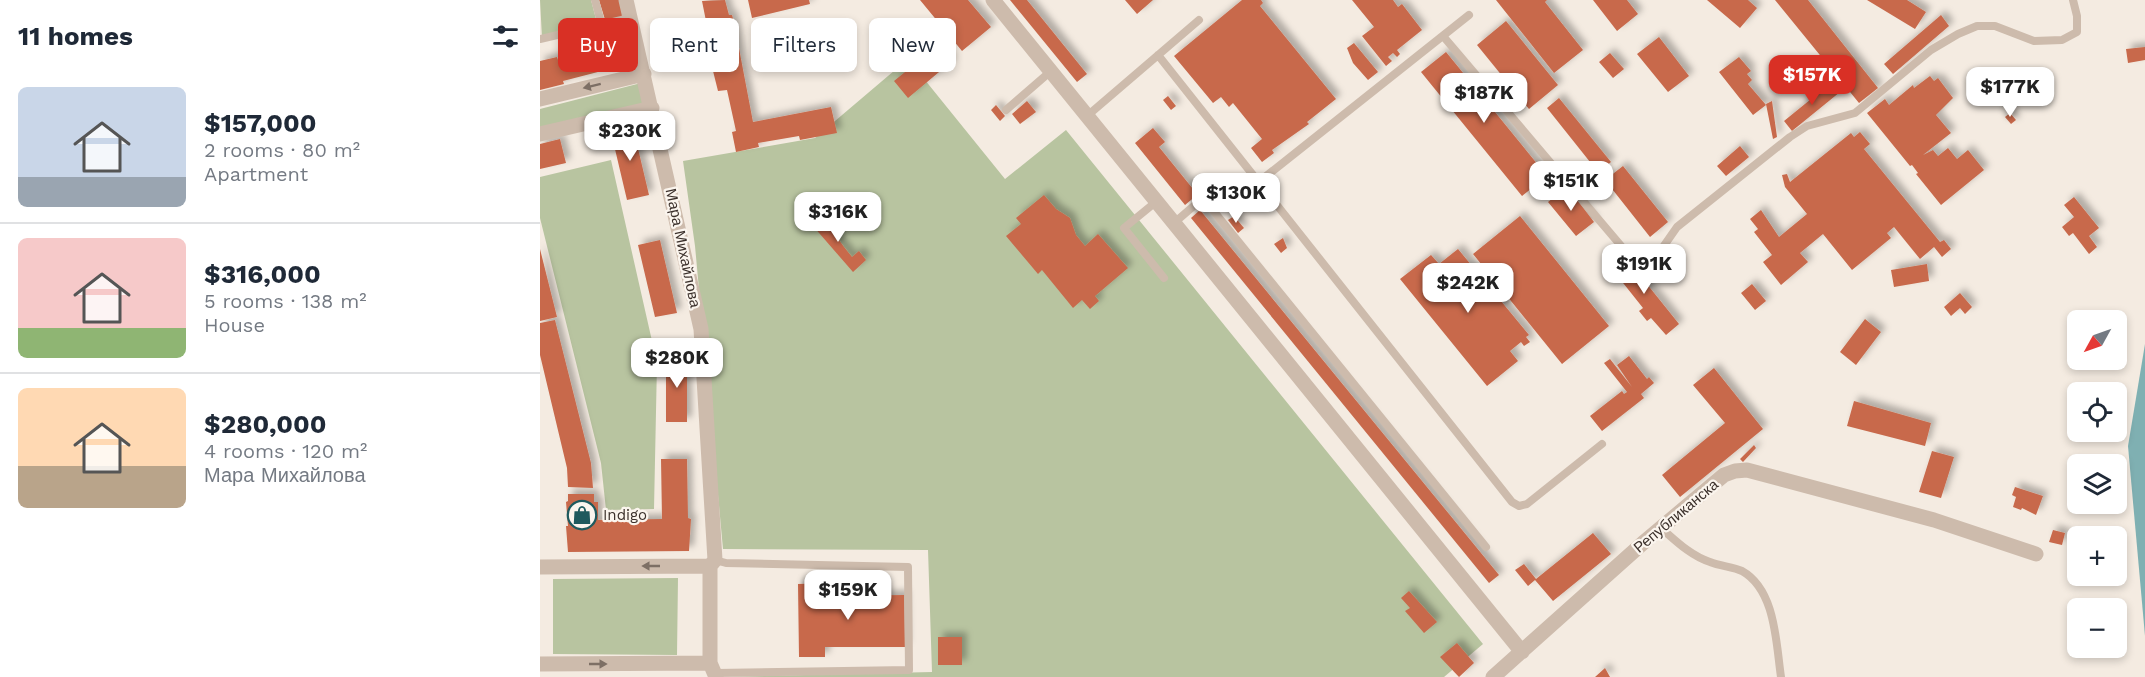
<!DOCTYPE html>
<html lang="en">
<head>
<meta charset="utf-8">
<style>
	:root { --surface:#fff; --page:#f2f2f3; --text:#1f2937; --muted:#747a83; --line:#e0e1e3; --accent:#d93025 }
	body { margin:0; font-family:"Work Sans",sans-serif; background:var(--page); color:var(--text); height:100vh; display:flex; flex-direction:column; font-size:22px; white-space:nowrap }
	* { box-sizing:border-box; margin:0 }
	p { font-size:20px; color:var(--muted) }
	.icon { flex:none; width:33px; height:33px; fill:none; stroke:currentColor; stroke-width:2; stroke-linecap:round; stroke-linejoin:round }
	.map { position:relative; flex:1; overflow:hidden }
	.drawer { display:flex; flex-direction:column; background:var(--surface); width:540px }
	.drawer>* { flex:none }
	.guide { position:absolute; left:18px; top:18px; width:570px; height:54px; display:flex; gap:12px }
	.needle { width:39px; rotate:230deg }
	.tools { position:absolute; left:1527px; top:310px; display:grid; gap:12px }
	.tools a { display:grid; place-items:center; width:60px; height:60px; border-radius:9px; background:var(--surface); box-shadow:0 3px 9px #0003; font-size:30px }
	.price { position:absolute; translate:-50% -51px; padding:0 14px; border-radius:12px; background:#fff; color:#222; font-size:20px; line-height:39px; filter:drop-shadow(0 2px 3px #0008) }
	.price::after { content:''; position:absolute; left:50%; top:36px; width:18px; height:14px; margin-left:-9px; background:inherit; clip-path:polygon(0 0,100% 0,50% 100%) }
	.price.active { background:var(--accent); color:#fff }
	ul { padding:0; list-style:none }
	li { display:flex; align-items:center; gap:18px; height:150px; padding:0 18px }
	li+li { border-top:2px solid var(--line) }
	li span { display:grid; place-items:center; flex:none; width:168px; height:120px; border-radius:9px; color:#555 }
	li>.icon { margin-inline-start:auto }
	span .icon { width:72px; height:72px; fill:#fffc; stroke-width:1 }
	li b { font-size:26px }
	h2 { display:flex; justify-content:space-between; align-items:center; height:72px; padding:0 18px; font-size:26px }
	.tag { padding:0 21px; border-radius:9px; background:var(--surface); box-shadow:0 3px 9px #0003; font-size:21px; line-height:54px }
	.tag.active { background:var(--accent); color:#fff }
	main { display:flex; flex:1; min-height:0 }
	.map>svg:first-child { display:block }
</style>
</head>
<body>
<main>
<section class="drawer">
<h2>11 homes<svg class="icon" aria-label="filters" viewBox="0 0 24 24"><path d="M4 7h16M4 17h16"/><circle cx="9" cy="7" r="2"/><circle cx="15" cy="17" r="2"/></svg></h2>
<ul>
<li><span style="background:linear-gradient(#c9d6e8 75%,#9aa5b1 0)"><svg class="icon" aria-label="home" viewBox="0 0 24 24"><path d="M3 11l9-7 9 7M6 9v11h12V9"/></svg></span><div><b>$157,000</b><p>2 rooms · 80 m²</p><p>Apartment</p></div></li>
<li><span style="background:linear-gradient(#f6c9c9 75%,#8fb573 0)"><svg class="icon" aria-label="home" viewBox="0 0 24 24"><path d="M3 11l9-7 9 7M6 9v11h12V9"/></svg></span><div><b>$316,000</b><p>5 rooms · 138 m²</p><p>House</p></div></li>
<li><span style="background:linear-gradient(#ffd9b3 65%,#b9a48a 0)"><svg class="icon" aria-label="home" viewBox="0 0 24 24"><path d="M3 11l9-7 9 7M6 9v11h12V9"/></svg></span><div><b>$280,000</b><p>4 rooms · 120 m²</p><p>Мара Михайлова</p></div></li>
</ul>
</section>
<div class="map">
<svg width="1605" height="677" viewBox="0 0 1605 677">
	<defs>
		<filter id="shadow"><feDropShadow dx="5" dy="-5" stdDeviation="3" flood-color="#0004"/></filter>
	</defs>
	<rect width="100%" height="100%" fill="#f4ebe1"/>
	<!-- green -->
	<path fill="#b8c4a0" d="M0 0H51L57 23 2 38Z
		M368 59 465 179 526 130 943 644 904 677H183L392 672 388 550 183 549 155 246 143 161 275 138Z
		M101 83 106 103 0 130V109Z
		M71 160 117 363 114 509 66 510 61 463 0 218V177Z
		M138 578 137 655 13 654V579Z"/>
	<!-- water -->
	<path fill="#7fb0b2" d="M1605 344V636L1588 446Z"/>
	<!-- building -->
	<path fill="#c8694b" filter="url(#shadow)" d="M59 0H82L86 18 66 23Z
		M185 0 189 15H192L194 22 213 122 291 107 297 133 260 140 259 136 218 143 219 147 196 152 192 132 196 131 187 90 178 91 171 63 180 61 171 20 166 21 162 1Z
		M208 0H269L270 4 212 18Z
		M380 0H428L451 27 422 51Z
		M470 0H487L547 74 537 82Z
		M585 0H613L597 14Z
		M702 0H721L723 3 720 6 796 99 767 122 769 124 732 150 734 153 722 162 711 148 722 139 693 103 689 107 681 97 673 103 634 56Z
		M812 0H853L858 7 862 4 882 30 857 50 860 54 857 57 853 53 848 57 852 61 846 66 822 36 834 27Z
		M956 0H1007L1005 2 1043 50 1014 73Z
		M1053 0H1087L1098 14 1077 31Z
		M1167 0H1208L1217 8 1200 28Z
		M1235 0H1268L1338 88 1319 103Z
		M1327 0H1367L1386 12 1375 29Z
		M1401 15 1409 26 1353 74 1344 64Z
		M966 21 1018 85 989 109 937 45Z
		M1119 37 1149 76 1128 92 1097 54Z
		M814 43 838 72 828 80 813 63 807 48Z
		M80 45 85 65 23 81 24 84 0 90V61L17 57 18 60Z
		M397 46 411 62 368 98 354 81Z
		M1605 47V60L1588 63 1586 49Z
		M906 52 1007 176 982 196 881 72Z
		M1070 53 1084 69 1073 78 1059 62Z
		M1199 57 1211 71 1207 74 1212 80 1208 84 1226 105 1213 115 1179 72Z
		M1390 76 1394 81 1398 78 1413 98 1396 115 1411 133 1383 155 1393 150 1398 156 1408 148 1417 159 1428 150 1444 170 1401 205 1376 174 1378 173 1372 165 1370 166 1327 113 1345 99 1349 105 1373 85 1374 88Z
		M1292 82 1300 92 1252 131 1244 121Z
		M628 96 636 106 631 110 623 100Z
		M1019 98 1071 162 1058 172 1007 108Z
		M487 101 496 112 480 124 472 114Z
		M1232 101 1237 137 1233 139 1226 104Z
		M456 105 465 116 460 121 451 110Z
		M1470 113 1476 120 1471 124 1465 117Z
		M92 123 109 195 87 200 70 128Z
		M613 128 625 142 619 147 653 189 659 185 663 190 645 205 595 143Z
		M1320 132 1330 144 1324 149 1400 242 1404 240 1411 249 1402 257 1394 247 1380 259 1354 227 1347 233 1351 238 1312 270 1283 234 1260 253 1268 262 1241 285 1223 262 1232 255 1214 232 1218 229 1210 219 1221 210 1239 237 1267 214 1245 187 1242 175 1247 174 1250 182 1311 133 1314 137Z
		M20 139 26 163 0 169V144Z
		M1200 146 1209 157 1186 176 1177 166Z
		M1083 166 1128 222 1110 237 1065 180Z
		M676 187 681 194 677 197 682 203 677 207 667 195Z
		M1023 190 1027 195 1031 192 1054 222 1036 236 1008 202Z
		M504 195 516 209 530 218 536 235 545 246 558 234 588 268 555 296 559 301 550 309 542 300 533 308 502 270 498 274 466 236 481 224 476 218Z
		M1534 197 1559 228 1549 236 1557 247 1549 254 1533 233 1529 236 1522 227 1534 217 1524 205Z
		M660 210 959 575 949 583 651 218Z
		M287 214 293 221 290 224 299 234 296 236 304 247 312 257 319 251 326 260 313 272 273 226Z
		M694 216 704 228 698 233 688 220Z
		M980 216 1069 326 1022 364 933 254Z
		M743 238 747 248 741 253 734 244Z
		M120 240 137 313 115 317 98 245Z
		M0 249 17 317 0 321Z
		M918 249 989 335 986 337 990 342 984 346 981 342 970 351 978 361 947 386 860 279 891 255 899 264Z
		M1082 253 1139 324 1126 335 1111 318 1107 321 1099 311 1103 308 1068 264Z
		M1387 264 1389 281 1354 287 1351 270Z
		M1212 284 1226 301 1215 310 1201 293Z
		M1420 293 1432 307 1425 314 1420 308 1411 316 1404 307Z
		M1325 319 1341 332 1316 365 1300 352Z
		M15 320 51 463 53 488 28 487 27 468 0 355V323Z
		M1089 356 1107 379 1109 377 1114 383 1101 394 1104 398 1062 431 1050 416 1082 391 1084 394 1087 392 1064 363 1070 359 1092 387 1077 365Z
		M126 357H147V422H126Z
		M1174 368 1223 429 1140 497 1122 475 1185 423 1153 385Z
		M1314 401 1391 423 1385 446 1307 426Z
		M1214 445 1216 448 1203 462 1200 459Z
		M1392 451 1414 457 1401 498 1379 492Z
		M121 459H147L148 518 151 519 149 551 28 552 26 526H28L26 502 28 501V494H54V502H58V520L122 519Z
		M1475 487 1503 496 1496 515 1482 508 1481 510 1473 507 1476 497 1472 495Z
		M1513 530 1525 533 1522 545 1509 542Z
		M1053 533 1071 554 1013 601 995 580 988 586 975 570 984 564 996 579Z
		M284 583 285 596 364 595 365 647H285V657H259L258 584Z
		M869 591 897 622 884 633 865 611 870 608 861 598Z
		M398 637H422V665H398Z
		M917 643 934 663 919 677 900 657Z
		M1065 668 1070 677H1055Z"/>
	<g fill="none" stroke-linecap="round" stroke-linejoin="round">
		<!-- lane -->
		<path stroke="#cdbbac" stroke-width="8" d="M55 0 62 26
			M903 36 1088 254 1099 262 1108 264 1114 260 1137 227 1250 137 1267 126 1315 113 1391 50 1418 34 1437 26H1455L1494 41 1522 40 1537 32V16L1533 0
			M0 39 90 18
			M618 55 972 502 979 506 987 504 1062 444
			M466 110 511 71
			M547 116 659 20
			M720 181 929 15
			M617 201 584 228 624 278
			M634 223 663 198 946 547
			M1121 528C1136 541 1151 556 1170 562 1180 566 1193 567 1202 571 1236 590 1236 644 1241 677
			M175 560 186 563 368 567 369 670 176 673"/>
		<!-- street -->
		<path stroke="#cdbbac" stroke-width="15" d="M86 0 161 329 175 560 170 566V663L176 677
			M453 0 982 652
			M0 99 104 74
			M0 134 112 108
			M0 567 170 566
			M0 664 170 663
			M953 677 1103 543 1184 475 1195 471 1207 470 1394 520 1496 554"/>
	</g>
	<!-- one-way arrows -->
	<defs><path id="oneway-solid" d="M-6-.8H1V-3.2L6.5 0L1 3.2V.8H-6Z" transform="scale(1.5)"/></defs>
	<g fill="#7d6f65">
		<use href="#oneway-solid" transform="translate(52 86) rotate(166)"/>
		<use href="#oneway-solid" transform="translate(111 566) rotate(180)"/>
		<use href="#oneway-solid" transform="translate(58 664)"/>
	</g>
	<!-- icons -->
	<defs>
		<g id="shop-ring" transform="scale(1.5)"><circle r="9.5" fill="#fbf5ee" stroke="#1f5a5e" stroke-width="1.5"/><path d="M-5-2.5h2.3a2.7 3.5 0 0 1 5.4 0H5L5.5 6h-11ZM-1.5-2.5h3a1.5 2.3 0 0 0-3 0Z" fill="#1f5a5e"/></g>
	</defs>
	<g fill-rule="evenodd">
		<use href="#shop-ring" x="42" y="515"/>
	</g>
	<g text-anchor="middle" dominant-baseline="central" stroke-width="4.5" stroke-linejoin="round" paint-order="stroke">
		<!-- street labels -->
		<g font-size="15" fill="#3b302b" stroke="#fbf5ee">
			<text transform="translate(143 248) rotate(78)">Мара Михайлова</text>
			<text transform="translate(1136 516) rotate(-40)">Републиканска</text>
		</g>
		<!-- poi labels -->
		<g font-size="15" fill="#3b302b" stroke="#fbf5ee" text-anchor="start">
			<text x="63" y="515">Indigo</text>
		</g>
	</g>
</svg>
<div class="tools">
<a><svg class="needle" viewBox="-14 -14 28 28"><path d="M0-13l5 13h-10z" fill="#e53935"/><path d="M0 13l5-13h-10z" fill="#747a83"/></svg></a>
<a><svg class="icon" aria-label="locate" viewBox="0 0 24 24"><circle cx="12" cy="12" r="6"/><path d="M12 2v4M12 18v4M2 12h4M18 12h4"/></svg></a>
<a><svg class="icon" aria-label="layers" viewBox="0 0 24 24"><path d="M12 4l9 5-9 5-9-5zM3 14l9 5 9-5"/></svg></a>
<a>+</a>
<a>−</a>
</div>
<b class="price active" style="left:1272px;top:106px">$157K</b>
<b class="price" style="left:1470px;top:118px">$177K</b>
<b class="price" style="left:944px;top:124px">$187K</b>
<b class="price" style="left:90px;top:162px">$230K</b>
<b class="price" style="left:1031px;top:212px">$151K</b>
<b class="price" style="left:696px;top:224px">$130K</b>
<b class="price" style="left:298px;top:243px">$316K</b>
<b class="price" style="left:1104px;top:295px">$191K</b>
<b class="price" style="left:928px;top:314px">$242K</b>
<b class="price" style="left:137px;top:389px">$280K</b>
<b class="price" style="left:308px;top:621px">$159K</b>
<div class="guide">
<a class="tag active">Buy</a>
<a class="tag">Rent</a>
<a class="tag">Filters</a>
<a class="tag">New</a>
</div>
</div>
</main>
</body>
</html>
